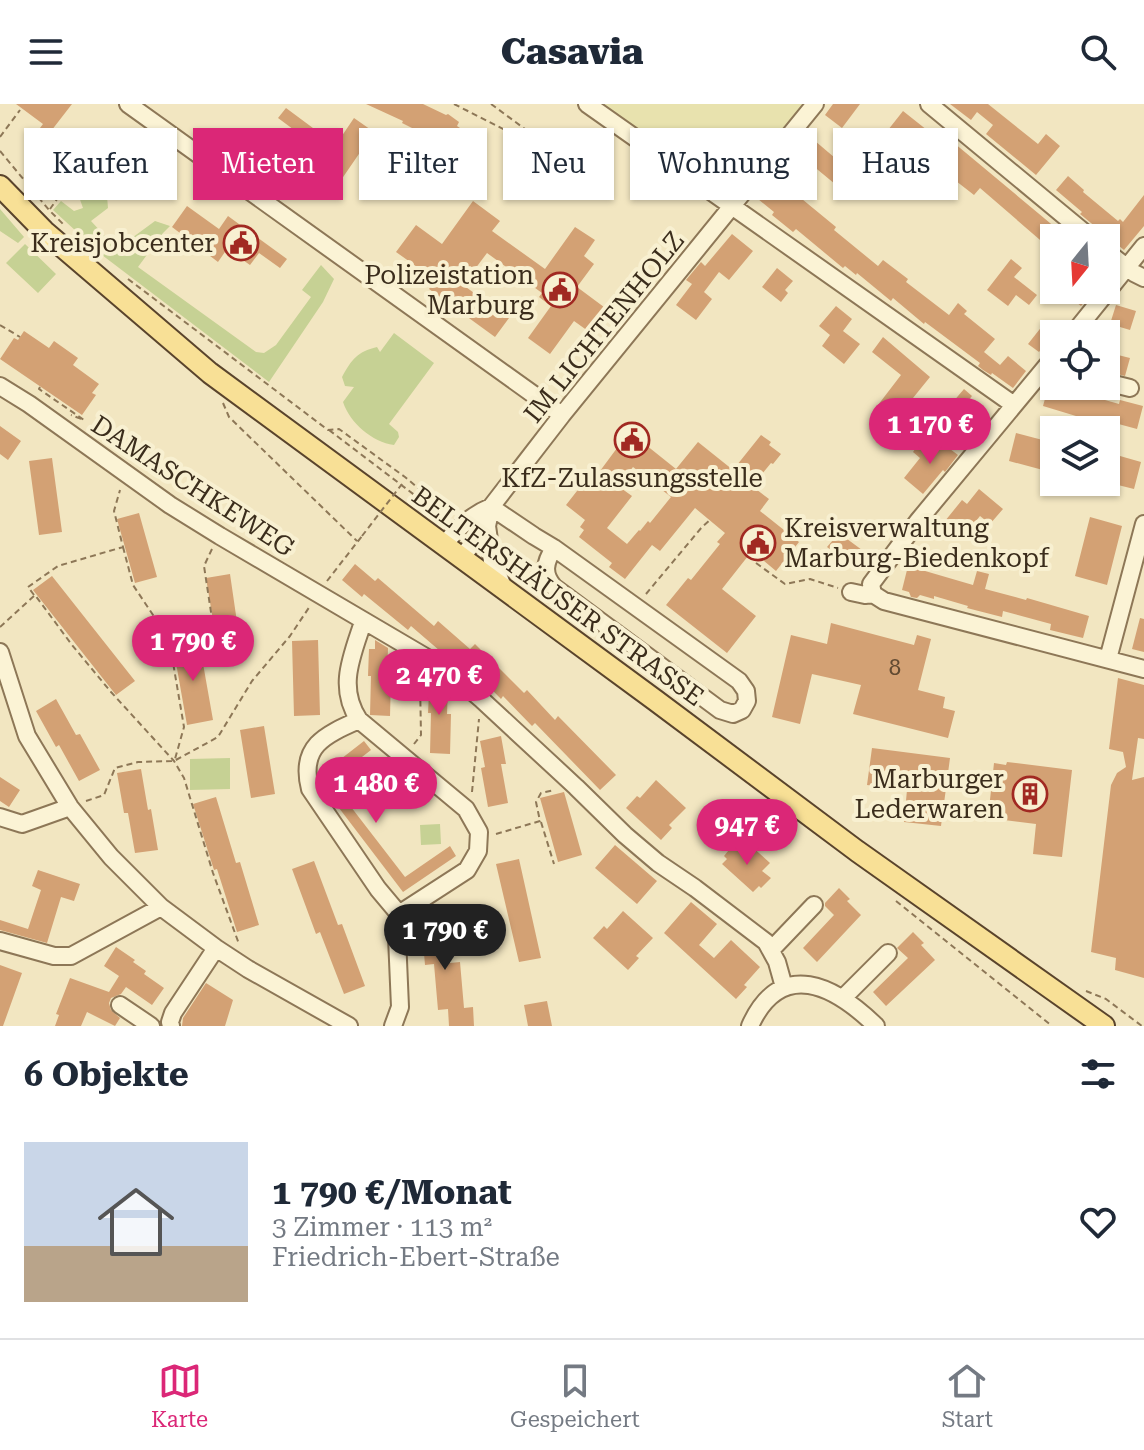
<!DOCTYPE html>
<html lang="de">
<head>
<meta charset="utf-8">
<style>
	:root { --surface:#fff; --page:#f2f2f3; --text:#1f2937; --muted:#747a83; --line:#e0e1e3; --accent:#db2777 }
	body { margin:0; font-family:"Roboto Serif",serif; background:var(--page); color:var(--text); height:100vh; display:flex; flex-direction:column; font-size:30px; white-space:nowrap }
	* { box-sizing:border-box; margin:0 }
	p { font-size:26px; color:var(--muted) }
	.icon { flex:none; width:44px; height:44px; fill:none; stroke:currentColor; stroke-width:2; stroke-linecap:round; stroke-linejoin:round }
	.map { position:relative; height:922px; overflow:hidden }
	.drawer { display:flex; flex-direction:column; background:var(--surface); flex:1 }
	.drawer>* { flex:none }
	.top-card { position:absolute; left:24px; top:24px; width:1096px; height:72px; display:flex; gap:16px }
	.needle { width:52px; rotate:198deg }
	.tools { position:absolute; left:1040px; top:120px; display:grid; gap:16px }
	.tools a { display:grid; place-items:center; width:80px; height:80px; border-radius:0px; background:var(--surface); box-shadow:0 2px 6px #0004; font-size:40px }
	.price { position:absolute; translate:-50% -68px; padding:0 18px; border-radius:28px; background:var(--accent); color:#fff; font-size:26px; line-height:52px; filter:drop-shadow(0 2px 4px #0008) }
	.price::after { content:''; position:absolute; left:50%; top:48px; width:24px; height:18px; margin-left:-12px; background:inherit; clip-path:polygon(0 0,100% 0,50% 100%) }
	.price.on { background:#222; color:#fff }
	ul { padding:0; list-style:none }
	li { display:flex; align-items:center; gap:24px; height:200px; padding:0 24px }
	li span { display:grid; place-items:center; flex:none; width:224px; height:160px; border-radius:0px; color:#555 }
	li>.icon { margin-inline-start:auto }
	span .icon { width:96px; height:96px; fill:#fffc; stroke-width:1 }
	li b { font-size:34px }
	h2 { display:flex; justify-content:space-between; align-items:center; height:96px; padding:0 24px; font-size:34px }
	.pill { padding:0 28px; border-radius:0px; background:var(--surface); box-shadow:0 2px 6px #0004; font-size:28px; line-height:72px }
	.pill.on { background:var(--accent); color:#fff }
	header { display:flex; justify-content:space-between; align-items:center; height:104px; padding:0 24px; background:var(--surface); font-size:36px; font-weight:800 }
	.tab-bar { display:flex; justify-content:space-around; align-items:center; height:112px; border-top:2px solid var(--line); background:var(--surface); font-size:22px; color:var(--muted) }
	.tab-bar a { display:grid; justify-items:center; gap:4px }
	.tab-bar .on { color:var(--accent) }
	.map>svg:first-child { display:block }
</style>
</head>
<body>
<header><svg class="icon" aria-label="menu" viewBox="0 0 24 24"><path d="M4 6h16M4 12h16M4 18h16"/></svg>Casavia<svg class="icon" aria-label="search" viewBox="0 0 24 24"><circle cx="10" cy="10" r="6"/><path d="M15 15l6 6"/></svg></header>
<div class="map">
<svg width="1144" height="922" viewBox="0 0 1144 922">
	<rect width="100%" height="100%" fill="#f2e6c1"/>
	<!-- farmland -->
	<path fill="#e8e2ae" d="M601 0H804L744 78 735 86 725 87Z"/>
	<!-- green -->
	<path fill="#c6d194" d="M89 84 107 92 108 104 91 117 116 144 125 139 155 117 170 122 163 129 138 163 256 248 264 249 276 241 311 193 302 186 321 161 334 175 323 198 269 278 102 151 53 106 61 97 74 107 83 104 78 90Z
		M0 105 24 133 18 139 0 127Z
		M25 140 56 170 38 189 6 159Z
		M394 229 434 259 389 320 398 328 399 333 394 341C372 338 350 319 343 298L354 283 345 282 342 273C352 255 357 248 377 243L380 248Z
		M230 654V685L190 686V655Z
		M440 720 441 740 421 741 420 721Z"/>
	<!-- building -->
	<path fill="#d3a174" fill-rule="evenodd" d="M16 0H72L48 31 40 24 43 20Z
		M366 0H423L446 11 448 10 459 18 457 22 466 28 461 35 463 37 454 50 432 35 431 36 418 27 402 19 403 17Z
		M833 0H860L842 24 825 11Z
		M950 0H988L1038 40 1046 30 1060 42 1036 71 986 30 993 21 977 8 971 16Z
		M286 4 317 27 309 37 278 14Z
		M903 7 932 30 936 24 1068 134H1054V148L980 84 974 91 956 77 949 84 939 76 949 63 910 31 905 37 888 26Z
		M354 14 374 28 339 79 321 67 304 92 283 77 313 35 331 48Z
		M75 29 96 44 99 40 113 49 93 81 77 69 82 62 62 47Z
		M808 31 848 65 835 80 812 61 791 86 836 123 834 126 878 162 883 156 908 175 906 178 949 211 958 199 967 207 964 210 995 235 984 248 1000 261 1008 252 1026 267 1013 284 992 269 991 271 983 266 978 262 980 259 925 218 924 220 893 194 891 197 857 169 856 171 845 162 843 164 796 125 793 128 772 111 774 108 758 95Z
		M1068 72 1084 86 1083 88 1118 117 1120 115 1123 118 1144 91V122L1124 146 1080 110 1082 108 1056 86Z
		M473 97 500 117 492 127 545 165 575 123 595 136 584 152 594 160 577 183 612 209 595 232 574 217 550 250 528 234 551 202 539 193 542 189 487 149 463 181 509 214 495 233 429 185 431 182 426 179 428 176 425 173 427 170 396 148 416 121 442 140Z
		M187 102 219 125 228 112 287 155 280 164 259 149 250 161 227 145 218 158 172 123Z
		M732 130 753 147 729 176 719 168 704 188 712 195 696 216 676 201 692 180 686 176 701 158 705 162Z
		M1011 155 1022 164 1014 173 1037 191 1029 201 1016 191 1008 202 987 186Z
		M777 164 793 177 785 186 788 189 781 198 762 183Z
		M1061 186H1087L1091 190 1081 202Z
		M1116 201 1136 207 1130 226 1110 220Z
		M836 202 852 215 843 227 860 240 844 260 822 242 830 231 819 222Z
		M1043 221 1053 230 1039 248 1028 240Z
		M24 227 49 244 54 237 78 254 73 261 99 280 92 289 96 291 82 311 0 255 14 234 18 236Z
		M883 233 930 273 896 315 878 301 901 271 872 248Z
		M1106 248 1130 254 1125 272 1106 267Z
		M1049 280 1119 300 1120 296 1143 302 1137 325 1100 315 1099 319 1043 302Z
		M964 285 972 292 967 298 979 309 967 323 946 306Z
		M0 322 21 337 8 356 0 350Z
		M633 328 647 339 646 341 676 365 698 338 733 366 761 331 771 338 769 341 781 350 773 360 771 359 752 382 769 395 760 407 799 438 776 467 752 447 722 485 756 512 727 549 666 501 688 474 691 476 720 440 717 438 725 429 695 404 660 447 652 441 625 475 609 463 612 459 579 433 584 426 580 423 585 416 566 401 595 364 600 367 620 340 622 342ZM633 363 671 393 650 419 648 417 640 427 639 426 627 440 607 424 632 392 618 382Z
		M1016 329 1054 339V369L1009 357Z
		M920 338 934 349 942 339 958 351 945 368 943 366 923 390 904 374 920 354 913 348Z
		M1106 348 1141 358 1134 385 1106 378Z
		M52 354 62 428 39 431 29 357Z
		M979 385 1003 405 990 420 980 412 964 432 945 417 962 396 967 400Z
		M139 409 157 473 135 479 117 415Z
		M1090 413 1122 422 1107 481 1075 472Z
		M839 429 862 446 851 461 827 443Z
		M355 460 375 477 378 474 434 522 438 517 470 545 475 540 524 589 527 586 555 616 558 612 616 671 600 686 535 619 532 622 503 592 501 595 453 546 447 553 411 522 408 526 364 490 362 493 342 476Z
		M908 462 973 481 977 467 989 470 985 485 1026 496 1027 494 1089 512 1083 534 1050 526 1051 520 1003 507 1002 513 967 504 968 502 934 492V495L920 491 917 494 911 493 909 488 902 486Z
		M230 470 238 525 215 528 206 474Z
		M52 472 135 577 116 591 33 486Z
		M1140 514 1144 515V548L1132 545Z
		M831 519 914 541 917 531 931 535 918 586 945 593 943 604 955 607 948 634 853 610 861 581 812 570 800 620 772 613 791 531 827 540Z
		M318 536 320 611 294 612 292 537Z
		M375 536 388 544 387 573H391L390 612 370 611 371 572H368L369 545H375Z
		M199 537 213 616 187 621 173 542Z
		M430 568 445 578V583H448L447 610H451L450 650 430 649 431 609H428Z
		M1118 574 1144 581V635L1138 634 1132 676 1144 673V874L1115 866 1116 854 1091 848 1111 681 1117 669 1126 663 1123 648 1109 645Z
		M56 595 76 631 80 630 100 666 79 677 59 641 56 643 36 607Z
		M264 622 275 690 251 694 240 626Z
		M501 632 506 660H501L508 699 488 703 481 664 485 663 480 637Z
		M364 637 371 646 331 677 405 773 450 742 456 752 403 788 320 679 319 672Z
		M872 644 950 654 941 722 904 718 907 686 867 681Z
		M1007 658 1072 666 1062 753 1033 750 1036 720 988 714 994 659 1006 661Z
		M141 665 148 706 151 705 158 746 135 749 128 709H124L117 669Z
		M0 673 20 686 9 703 0 697Z
		M656 676 686 704 669 721 672 724 661 736 626 704 637 692 640 694Z
		M564 688 582 751 558 758 540 694Z
		M216 693 236 759 240 758 259 821 237 828 217 765 214 766 193 700Z
		M615 741 657 777 637 800 595 764Z
		M733 741 743 749 750 741 770 759 762 767 771 774 761 784 759 782 753 788 722 760 727 755 724 752Z
		M519 755 541 854 519 858 496 760Z
		M314 757 338 821 342 820 365 882 344 890 320 828 316 830 292 765Z
		M38 766 80 780 74 797 61 793 47 839 0 826V816L28 825 41 786 32 782Z
		M839 784 850 795 847 797 861 811 817 858 803 844 834 811 825 802V799Z
		M691 798 717 820 699 841 714 854 731 836 760 863 744 881 747 883 736 895 664 829Z
		M623 807 653 834 636 852 639 854 628 866 593 834 604 822 607 825Z
		M446 812 450 859 460 858 464 904 473 903 474 922H449L448 905 438 906 434 860 425 861 421 814Z
		M913 828 924 839 921 841 935 856 886 902 873 888 908 854 897 844Z
		M116 843 135 856 133 858 146 867 144 870 164 884 152 901 126 883 121 890 111 894 109 899 111 906 120 914 115 922 87 908 81 922H55L59 911 56 910 70 874 109 888 119 872 104 862Z
		M0 861 22 869 3 922H0Z
		M206 879 233 896 225 922H182L183 914Z
		M547 897 552 922H528L524 901Z"/>
	<g fill="none" stroke-linecap="round" stroke-linejoin="round">
		<!-- minor casing -->
		<g stroke="#8d7757" stroke-width="20">
			<path id="minor" d="M128 0 562 311
				M587 0 1014 301
				M929 0 1091 134
				M1106 147 1134 169 1144 174
				M1073 230 1144 142
				M1106 278 1130 284
				M0 282 29 300 170 401 220 432 446 565 481 595 576 683 625 731 658 759 695 784 766 838 777 858 784 883
				M491 403 534 432 554 444 739 577 746 587 747 597 742 606 733 610 720 606 554 483C542 470 545 458 554 444
				M444 441C457 424 471 411 491 403
				M461 454 487 422
				M505 487 492 457 487 422 491 403 562 311 815 0
				M851 488 865 491 873 490
				M873 490 871 480 918 417 1054 253
				M873 490 884 497 1144 565
				M363 518C352 552 337 583 359 616L466 705 479 728 478 747 467 766 399 810
				M0 548 27 632 70 703 111 753 161 803 216 844 248 865 349 922
				M1108 555 1144 420
				M359 616C325 631 299 642 310 685L378 785 399 810 397 833 400 903 393 922
				M0 713 22 720 70 703
				M0 837 54 852H71L161 803
				M771 846 814 801
				M843 894 888 849
				M120 901 151 922
				M171 922 170 918 173 909 216 844
				M750 922C781 853 835 882 876 922"/>
		</g>
		<!-- major casing -->
		<g stroke="#5a442c" stroke-width="24">
			<path id="major" d="M0 82 44 127 210 269 655 596 857 747 1104 922"/>
		</g>
		<!-- path -->
		<path stroke="#8d7757" stroke-width="2" stroke-dasharray="6 4" stroke-linecap="butt" d="M454 0 515 31
			M491 0 525 25
			M0 33 20 6
			M48 43 78 66 50 105
			M0 47 49 106 65 122
			M128 175 328 326 339 325 405 373 430 394 431 403 447 415
			M0 221 20 233
			M40 283 39 285 84 316 71 311
			M223 299 229 313 357 437
			M329 326 429 402
			M536 369 548 377
			M123 443 133 481 169 535 184 623 175 655
			M212 445 204 462 214 528 224 546
			M756 459 785 480 810 475 838 484
			M512 462 522 476
			M327 477 362 432
			M646 490 702 423 710 416
			M34 491 28 483 58 462 123 443 114 407 120 386
			M0 523 35 491 72 541 111 588 174 657 184 674 213 769 239 840
			M414 640 421 631 420 577 424 570
			M472 688 479 615
			M86 697 104 691 115 664 138 658 174 657 218 633 252 577 290 532 310 502
			M541 718 554 760
			M496 730 540 717 536 698 541 689 555 686
			M896 797 1052 922
			M1086 887 1106 895 1142 922"/>
		<!-- minor -->
		<use href="#minor" stroke="#fbf3d5" stroke-width="16"/>
		<!-- major -->
		<use href="#major" stroke="#f8e096" stroke-width="20"/>
		<!-- path-bridge -->
		<path stroke="#8d7757" stroke-width="2" stroke-dasharray="6 4" stroke-linecap="butt" d="M362 432 402 380"/>
	</g>
	<!-- icons -->
	<defs>
		<g id="civic-ring" transform="scale(1.8)"><circle r="9.5" fill="#f8f0d1" stroke="#a12922" stroke-width="1.5"/><path d="M-.6-6.5H3V-4.5H.6V-3L4-1V1h2V6H-6V1h2V-1L-.6-3ZM-1.2 2.5V6h2.4V2.5Z" fill="#a12922"/></g>
		<g id="building-ring" transform="scale(1.8)"><circle r="9.5" fill="#f8f0d1" stroke="#a12922" stroke-width="1.5"/><path d="M-4-6H4V6H1V3H-1V6H-4ZM-2.5-4.3h1.7v1.8h-1.7ZM.8-4.3h1.7v1.8H.8ZM-2.5-1h1.7V.8h-1.7ZM.8-1h1.7V.8H.8Z" fill="#a12922"/></g>
	</defs>
	<g fill-rule="evenodd">
		<use href="#civic-ring" x="241" y="139"/>
		<use href="#civic-ring" x="560" y="186"/>
		<use href="#civic-ring" x="632" y="336"/>
		<use href="#civic-ring" x="758" y="439"/>
		<use href="#building-ring" x="1030" y="690"/>
	</g>
	<g text-anchor="middle" dominant-baseline="central" stroke-width="8" stroke-linejoin="round" paint-order="stroke">
		<!-- number labels -->
		<g font-size="22" fill="#614a32">
			<text x="895" y="563">8</text>
		</g>
		<!-- poi labels -->
		<g font-size="26" fill="#3b2d1c" stroke="#f8f0d1" text-anchor="end">
			<text x="215" y="139">Kreisjobcenter</text>
			<text x="534" y="171">Polizeistation<tspan x="534" dy="30">Marburg</tspan></text>
			<text x="632" y="374" text-anchor="middle">KfZ-Zulassungsstelle</text>
			<text x="784" y="424" text-anchor="start">Kreisverwaltung<tspan x="784" dy="30">Marburg-Biedenkopf</tspan></text>
			<text x="1004" y="675">Marburger<tspan x="1004" dy="30">Lederwaren</tspan></text>
		</g>
		<!-- street labels -->
		<g font-size="26" fill="#3b2d1c" stroke="#f8f0d1">
			<text transform="translate(604 223) rotate(-51)">IM LICHTENHOLZ</text>
			<text transform="translate(193 382) rotate(33)">DAMASCHKEWEG</text>
			<text transform="translate(558 492) rotate(36)">BELTERSHÄUSER STRASSE</text>
		</g>
	</g>
</svg>
<div class="tools">
<a><svg class="needle" viewBox="-14 -14 28 28"><path d="M0-13l5 13h-10z" fill="#e53935"/><path d="M0 13l5-13h-10z" fill="#747a83"/></svg></a>
<a><svg class="icon" aria-label="locate" viewBox="0 0 24 24"><circle cx="12" cy="12" r="6"/><path d="M12 2v4M12 18v4M2 12h4M18 12h4"/></svg></a>
<a><svg class="icon" aria-label="layers" viewBox="0 0 24 24"><path d="M12 4l9 5-9 5-9-5zM3 14l9 5 9-5"/></svg></a>
</div>
<b class="price" style="left:930px;top:362px">1 170 €</b>
<b class="price" style="left:193px;top:579px">1 790 €</b>
<b class="price" style="left:439px;top:613px">2 470 €</b>
<b class="price" style="left:376px;top:721px">1 480 €</b>
<b class="price" style="left:747px;top:763px">947 €</b>
<b class="price on" style="left:445px;top:868px">1 790 €</b>
<div class="top-card">
<a class="pill">Kaufen</a>
<a class="pill on">Mieten</a>
<a class="pill">Filter</a>
<a class="pill">Neu</a>
<a class="pill">Wohnung</a>
<a class="pill">Haus</a>
</div>
</div>
<section class="drawer">
<h2>6 Objekte<svg class="icon" aria-label="filters" viewBox="0 0 24 24"><path d="M4 7h16M4 17h16"/><circle cx="9" cy="7" r="2"/><circle cx="15" cy="17" r="2"/></svg></h2>
<ul>
<li><span style="background:linear-gradient(#c9d6e8 65%,#b9a48a 0)"><svg class="icon" aria-label="home" viewBox="0 0 24 24"><path d="M3 11l9-7 9 7M6 9v11h12V9"/></svg></span><div><b>1 790 €/Monat</b><p>3 Zimmer · 113 m²</p><p>Friedrich-Ebert-Straße</p></div><svg class="icon" aria-label="heart" viewBox="0 0 24 24"><path d="M12 20l-8-8c-3-5 5-10 8-4 3-6 11-1 8 4z"/></svg></li>
</ul>
</section>
<nav class="tab-bar">
<a class="on"><svg class="icon" aria-label="map" viewBox="0 0 24 24"><path d="M3 6l6-2 6 2 6-2v14l-6 2-6-2-6 2zM9 4v14M15 6v14"/></svg>Karte</a>
<a><svg class="icon" aria-label="saved" viewBox="0 0 24 24"><path d="M7 4h10v16l-5-4-5 4z"/></svg>Gespeichert</a>
<a><svg class="icon" aria-label="home" viewBox="0 0 24 24"><path d="M3 11l9-7 9 7M6 9v11h12V9"/></svg>Start</a>
</nav>
</body>
</html>
